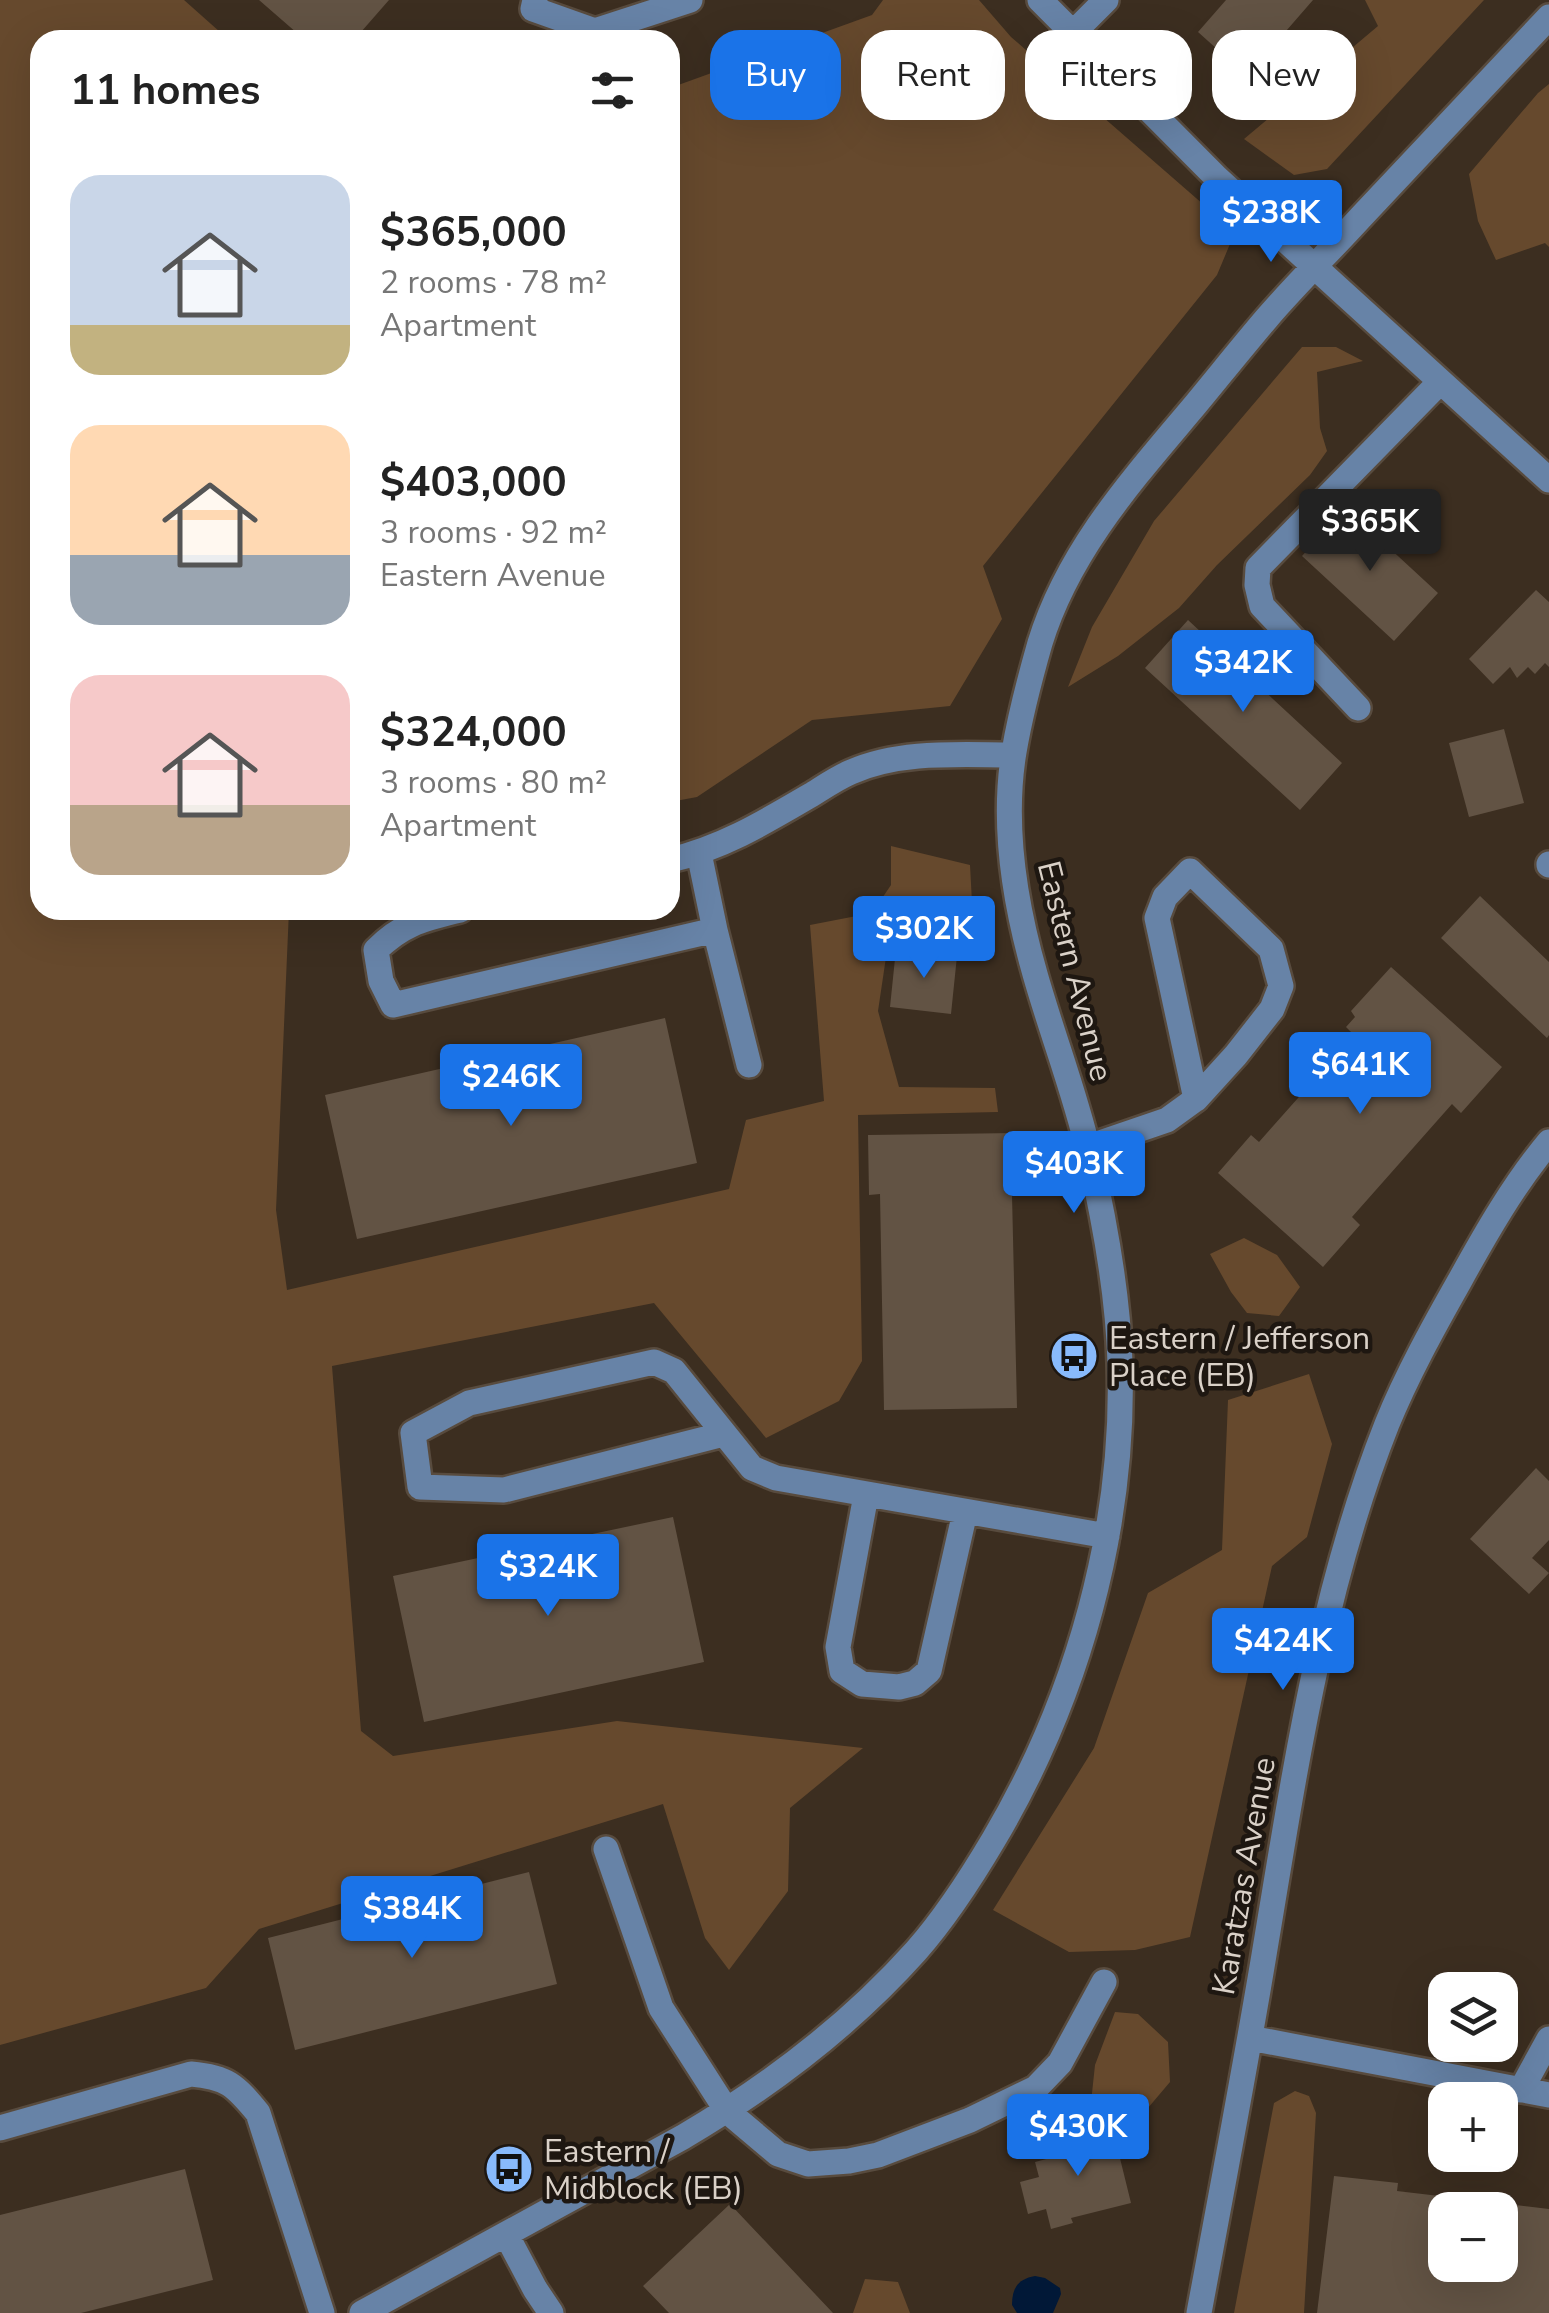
<!DOCTYPE html>
<html lang="en">
<head>
<meta charset="utf-8">
<style>
	:root { --surface:#fff; --page:#f6f6f6; --text:#222; --muted:#767676; --accent:#1a73e8 }
	body { margin:0; font-family:"Nunito Sans",sans-serif; background:var(--page); color:var(--text); height:100vh; display:flex; flex-direction:column; font-size:38px; white-space:nowrap }
	* { box-sizing:border-box; margin:0 }
	p { font-size:32px; color:var(--muted) }
	.icon { flex:none; width:55px; height:55px; fill:none; stroke:currentColor; stroke-width:2; stroke-linecap:round; stroke-linejoin:round }
	.map { position:relative; flex:1; overflow:hidden }
	.drawer { position:absolute; left:30px; top:30px; width:650px; height:890px; display:flex; flex-direction:column; background:var(--surface); border-radius:30px; box-shadow:0 10px 40px #0002 }
	.drawer>* { flex:none }
	.banner { position:absolute; left:710px; top:30px; width:688px; height:90px; display:flex; gap:20px }
	.tools { position:absolute; left:1428px; top:1972px; display:grid; gap:20px }
	.tools a { display:grid; place-items:center; width:90px; height:90px; border-radius:20px; background:var(--surface); box-shadow:0 10px 40px #0002; font-size:50px }
	.price { position:absolute; translate:-50% -85px; padding:0 22px; border-radius:10px; background:var(--accent); color:#fff; font-size:32px; line-height:65px; filter:drop-shadow(0 2px 5px #0008) }
	.price::after { content:''; position:absolute; left:50%; top:60px; width:30px; height:22px; margin-left:-15px; background:inherit; clip-path:polygon(0 0,100% 0,50% 100%) }
	.price.active { background:#222; color:#fff }
	ul { padding:0; list-style:none }
	li { display:flex; align-items:center; gap:30px; height:250px; padding:0 40px }
	li span { display:grid; place-items:center; flex:none; width:280px; height:200px; border-radius:30px; color:#555 }
	li>.icon { margin-inline-start:auto }
	span .icon { width:120px; height:120px; fill:#fffc; stroke-width:1 }
	li b { font-size:42px }
	h2 { display:flex; justify-content:space-between; align-items:center; height:120px; padding:0 40px; font-size:42px }
	.tag { padding:0 35px; border-radius:30px; background:var(--surface); box-shadow:0 10px 40px #0002; font-size:35px; line-height:90px }
	.tag.active { background:var(--accent); color:#fff }
	.map>svg:first-child { display:block }
</style>
</head>
<body>
<div class="map">
<svg width="1549" height="2313" viewBox="0 0 1549 2313">
	<rect width="100%" height="100%" fill="#3c2e20"/>
	<!-- green -->
	<path fill="#66492d" d="M0 0H184L229 40H40V910H289L276 1210 287 1290 729 1189 746 1120 824 1101 810 925 872 913 891 885V846L970 865 974 940 952 945 889 937 878 1011 899 1087 995 1088 998 1112 858 1115 862 1361 839 1401 766 1438 654 1303 332 1366 361 1731 393 1756 617 1721 863 1748 790 1808 788 1891 729 1970 705 1938 663 1804 259 1929 206 1988 0 2045Z
		M883 0H979L1011 37 1235 232 1217 275 983 566 1002 619 950 706 812 720 697 797 670 802V88L872 15Z
		M1365 0H1484L1327 169 1294 175 1244 139 1378 26Z
		M1549 84V247L1545 243 1496 260 1478 221 1469 174 1538 93Z
		M1302 347H1336L1363 361 1317 372 1320 428 1327 451 1310 475 1217 565 1179 608 1118 656 1068 687 1092 627 1154 521Z
		M1244 1238 1277 1255 1300 1287 1279 1316 1247 1313 1231 1292 1210 1254Z
		M1309 1374 1332 1444 1307 1537 1272 1566 1190 1937 1135 1950 1069 1952 993 1910 1094 1748 1148 1593 1222 1550 1228 1400Z
		M1115 2012 1138 2014 1168 2042 1170 2082 1131 2128 1090 2112 1095 2065Z
		M1295 2091 1309 2096 1316 2113 1304 2313H1234L1274 2103Z
		M865 2279 898 2282 910 2313H853Z"/>
	<!-- water -->
	<path fill="#011837" d="M1035 2276 1045 2278 1060 2288 1061 2294 1053 2313H1017L1012 2305C1012 2288 1018 2279 1035 2276Z"/>
	<!-- building -->
	<path fill="#625344" fill-rule="evenodd" d="M259 0H389L354 40H305Z
		M1226 0H1313L1247 76 1198 32Z
		M1346 508 1438 593 1394 641 1302 556Z
		M1536 590 1549 602V667L1545 663 1535 674 1528 667 1517 678 1510 667 1493 684 1469 659Z
		M1188 620 1342 763 1300 810 1145 668Z
		M1504 729 1524 803 1469 817 1449 743Z
		M1480 896 1549 962V1035L1547 1038 1441 938Z
		M896 949 957 956 951 1014 890 1007Z
		M1391 967 1502 1067 1461 1113 1452 1104 1352 1217 1360 1225 1323 1267 1218 1173 1251 1135 1259 1142 1354 1035 1346 1027 1355 1017 1351 1011Z
		M665 1018 697 1163 357 1239 325 1095Z
		M1017 1133 1018 1195H1012L1017 1408 884 1410 880 1194 869 1195 868 1135Z
		M1536 1468 1549 1481V1540L1532 1558 1549 1573 1529 1594 1470 1539Z
		M673 1517 704 1662 424 1722 393 1576Z
		M529 1872 557 1984 295 2050 268 1938Z
		M1099 2124 1103 2141 1115 2138 1131 2203 1071 2218 1073 2223 1051 2229 1046 2209 1028 2214 1020 2182 1039 2177 1035 2162 1069 2153 1064 2133Z
		M185 2169 213 2280 81 2313H0V2215Z
		M1334 2176 1398 2183 1397 2191 1549 2209V2313H1317ZM1445 2210H1500V2265H1445Z
		M730 2204 833 2313H669L643 2286Z"/>
	<g fill="none" stroke-linecap="round" stroke-linejoin="round">
		<!-- minor casing -->
		<g stroke="#584b3e" stroke-width="30">
			<path id="minor" d="M535 0 533 9 595 31 690 0
				M1040 0 1217 178 1549 480
				M1073 33 1106 0
				M1358 708 1262 606 1257 585 1258 568 1440 382
				M670 860C722 848 765 822 811 795 824 787 837 778 851 772 901 750 960 755 1013 755
				M1549 864V865
				M460 910C424 919 403 923 376 950L381 981 393 1005 715 930 699 853
				M715 930 749 1065
				M1088 1147 1167 1120 1196 1099 1157 918 1165 897 1190 871 1271 949 1281 986 1272 1009 1236 1055 1196 1099
				M724 1434 504 1490 420 1487 413 1433 469 1403 654 1362 674 1371 752 1468 776 1478 1107 1536
				M866 1495 838 1647 842 1671 862 1684 899 1687 915 1683 929 1671 965 1512
				M606 1849 661 2008 727 2111 778 2154 808 2164 849 2161 878 2155 970 2120 1036 2088 1060 2063 1104 1982
				M1250 2038 1549 2095
				M1521 2090 1549 2039
				M0 2128 191 2074C227 2077 235 2085 258 2113L322 2313
				M506 2234 535 2289 551 2313
				M362 2313 683 2137C768 2087 849 2026 916 1951 946 1917 971 1878 994 1839 1078 1697 1125 1528 1120 1363 1118 1292 1105 1222 1089 1153 1075 1093 1052 1034 1035 974 1015 904 1002 824 1014 752 1020 716 1030 678 1040 643 1069 549 1134 478 1196 404 1220 375 1243 346 1267 318 1297 283 1330 251 1361 217 1424 150 1486 84 1549 17
				M1199 2313C1221 2194 1244 2075 1264 1955 1294 1777 1320 1593 1387 1424 1407 1375 1433 1328 1459 1282 1486 1233 1514 1184 1549 1142"/>
		</g>
		<!-- minor -->
		<use href="#minor" stroke="#6783a7" stroke-width="25"/>
	</g>
	<!-- icons -->
	<defs>
		<g id="bus-disc" transform="scale(2.5)"><circle r="9.5" fill="#88bafc" stroke="#1e1711"/><path d="M-5-6H5V4H4V6H2V4H-2V6H-4V4H-5ZM-3.5-4V0h7V-4ZM-3.5 1.2v1.5H-2V1.2ZM2 1.2v1.5H3.5V1.2Z" fill="#111"/></g>
	</defs>
	<g fill-rule="evenodd">
		<use href="#bus-disc" x="1074" y="1356"/>
		<use href="#bus-disc" x="509" y="2169"/>
	</g>
	<g text-anchor="middle" dominant-baseline="central" stroke-width="9" stroke-linejoin="round" paint-order="stroke">
		<!-- street labels -->
		<g font-size="32" fill="#dad1c8" stroke="#1e1711">
			<text transform="translate(1075 971) rotate(76)">Eastern Avenue</text>
			<text transform="translate(1244 1876) rotate(-80)">Karatzas Avenue</text>
		</g>
		<!-- poi labels -->
		<g font-size="32" fill="#dad1c8" stroke="#1e1711" text-anchor="start">
			<text x="1109" y="1338">Eastern / Jefferson<tspan x="1109" dy="37">Place (EB)</tspan></text>
			<text x="544" y="2151">Eastern /<tspan x="544" dy="37">Midblock (EB)</tspan></text>
		</g>
	</g>
</svg>
<div class="tools">
<a><svg class="icon" aria-label="layers" viewBox="0 0 24 24"><path d="M12 4l9 5-9 5-9-5zM3 14l9 5 9-5"/></svg></a>
<a>+</a>
<a>−</a>
</div>
<b class="price" style="left:1271px;top:265px">$238K</b>
<b class="price active" style="left:1370px;top:574px">$365K</b>
<b class="price" style="left:1243px;top:715px">$342K</b>
<b class="price" style="left:924px;top:981px">$302K</b>
<b class="price" style="left:1360px;top:1117px">$641K</b>
<b class="price" style="left:511px;top:1129px">$246K</b>
<b class="price" style="left:1074px;top:1216px">$403K</b>
<b class="price" style="left:548px;top:1619px">$324K</b>
<b class="price" style="left:1283px;top:1693px">$424K</b>
<b class="price" style="left:412px;top:1961px">$384K</b>
<b class="price" style="left:1078px;top:2179px">$430K</b>
<div class="banner">
<a class="tag active">Buy</a>
<a class="tag">Rent</a>
<a class="tag">Filters</a>
<a class="tag">New</a>
</div>
<section class="drawer">
<h2>11 homes<svg class="icon" aria-label="filters" viewBox="0 0 24 24"><path d="M4 7h16M4 17h16"/><circle cx="9" cy="7" r="2"/><circle cx="15" cy="17" r="2"/></svg></h2>
<ul>
<li><span style="background:linear-gradient(#c9d6e8 75%,#c2b280 0)"><svg class="icon" aria-label="home" viewBox="0 0 24 24"><path d="M3 11l9-7 9 7M6 9v11h12V9"/></svg></span><div><b>$365,000</b><p>2 rooms · 78 m²</p><p>Apartment</p></div></li>
<li><span style="background:linear-gradient(#ffd9b3 65%,#9aa5b1 0)"><svg class="icon" aria-label="home" viewBox="0 0 24 24"><path d="M3 11l9-7 9 7M6 9v11h12V9"/></svg></span><div><b>$403,000</b><p>3 rooms · 92 m²</p><p>Eastern Avenue</p></div></li>
<li><span style="background:linear-gradient(#f6c9c9 65%,#b9a48a 0)"><svg class="icon" aria-label="home" viewBox="0 0 24 24"><path d="M3 11l9-7 9 7M6 9v11h12V9"/></svg></span><div><b>$324,000</b><p>3 rooms · 80 m²</p><p>Apartment</p></div></li>
</ul>
</section>
</div>
</body>
</html>
